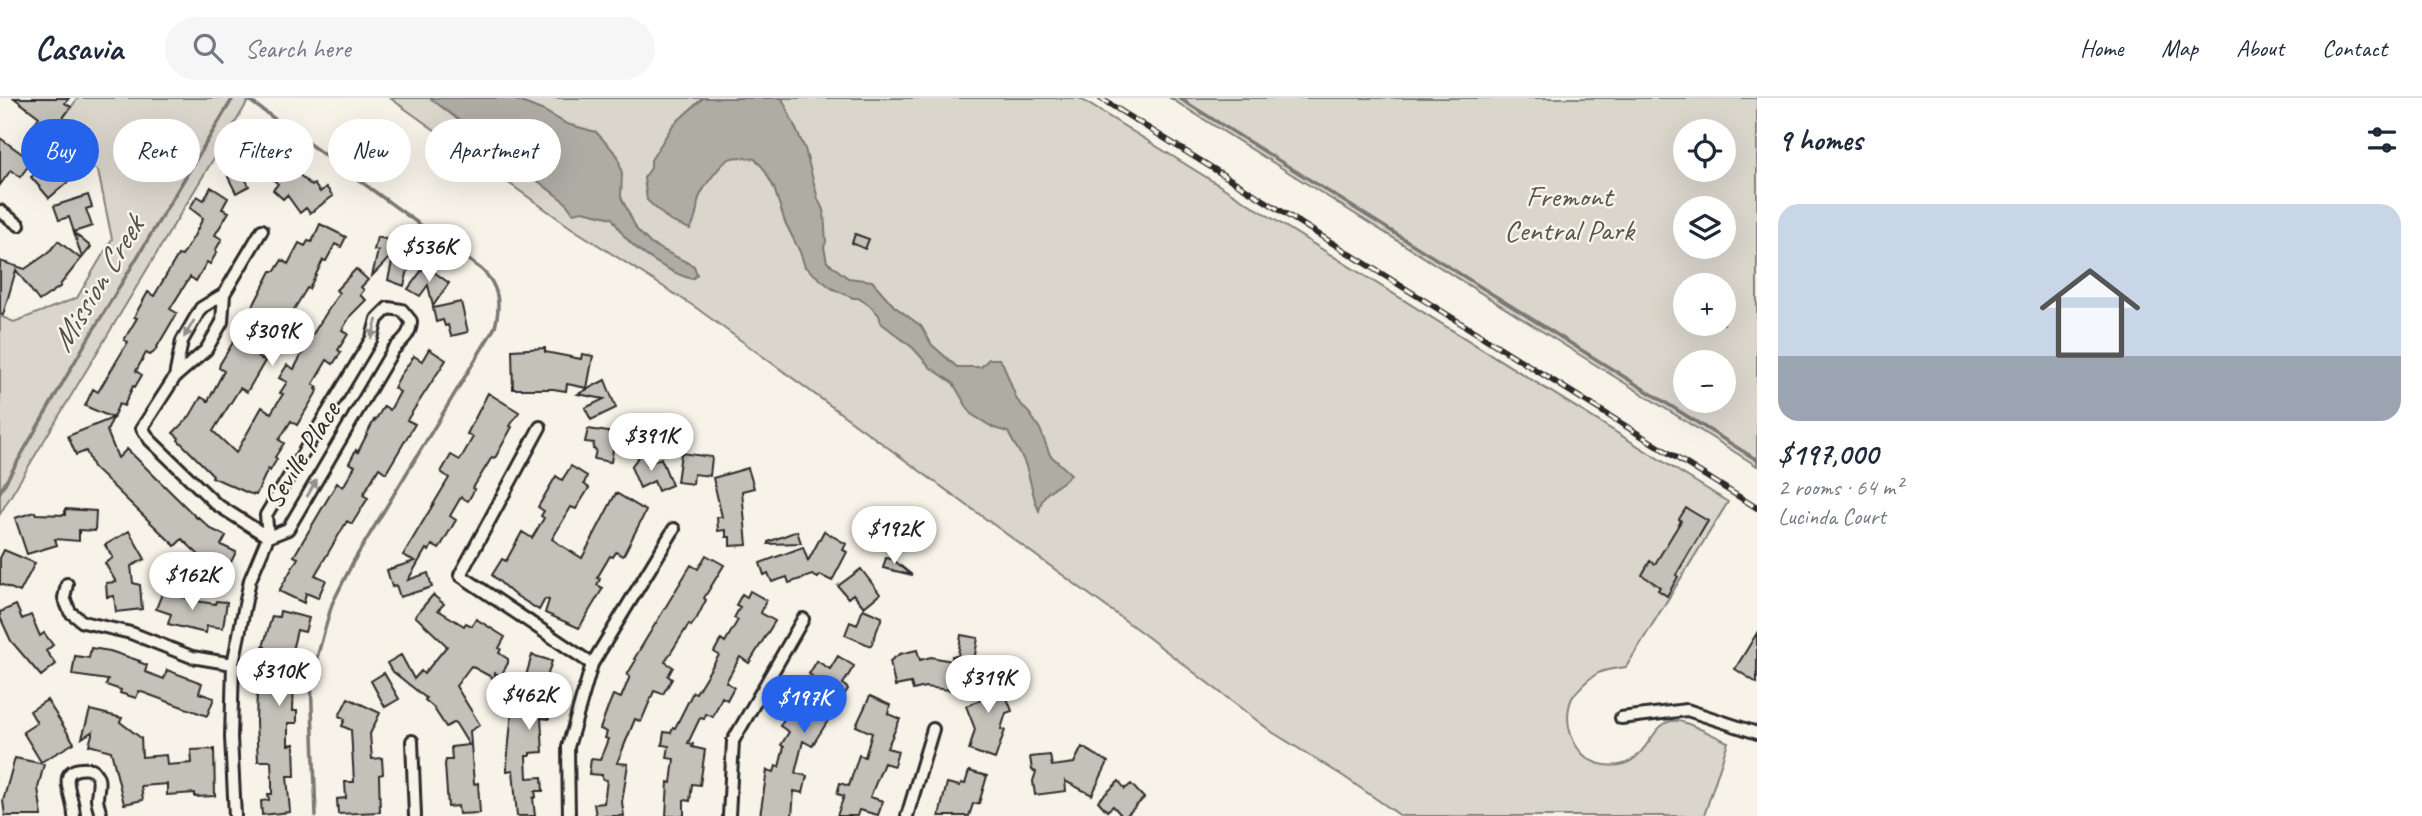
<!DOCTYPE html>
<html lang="en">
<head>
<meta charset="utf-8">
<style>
	:root { --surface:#fff; --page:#f6f6f7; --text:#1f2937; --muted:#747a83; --line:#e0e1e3; --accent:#2563eb }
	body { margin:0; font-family:Caveat,sans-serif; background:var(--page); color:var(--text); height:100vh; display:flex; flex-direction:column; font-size:26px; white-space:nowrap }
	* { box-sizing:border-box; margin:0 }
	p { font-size:23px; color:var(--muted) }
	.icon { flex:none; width:38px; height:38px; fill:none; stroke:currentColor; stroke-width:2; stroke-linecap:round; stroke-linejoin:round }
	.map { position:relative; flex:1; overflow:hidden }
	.side { display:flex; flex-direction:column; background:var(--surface); width:665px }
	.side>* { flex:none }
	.hud { position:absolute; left:21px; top:21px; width:665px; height:63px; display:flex; gap:14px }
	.tools { position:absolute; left:1673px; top:21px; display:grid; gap:14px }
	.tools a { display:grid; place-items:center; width:63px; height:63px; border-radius:50%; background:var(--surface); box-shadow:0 7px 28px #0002; font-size:35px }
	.price { position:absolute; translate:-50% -60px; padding:0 16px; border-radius:24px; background:#fff; color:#222; font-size:23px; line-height:46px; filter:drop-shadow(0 2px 4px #0008) }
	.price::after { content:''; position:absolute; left:50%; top:42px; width:21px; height:16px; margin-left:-10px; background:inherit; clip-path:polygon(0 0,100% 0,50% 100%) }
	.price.current { background:var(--accent); color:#fff }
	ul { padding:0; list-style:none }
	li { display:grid; align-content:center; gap:14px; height:371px; padding:0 21px }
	li span { display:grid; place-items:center; height:217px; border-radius:21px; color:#555 }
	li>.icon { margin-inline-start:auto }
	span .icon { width:126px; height:126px; fill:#fffc; stroke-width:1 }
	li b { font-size:30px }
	h2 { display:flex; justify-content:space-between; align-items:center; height:84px; padding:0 21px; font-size:30px }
	.tag { padding:0 24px; border-radius:32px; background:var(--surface); box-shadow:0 7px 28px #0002; font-size:24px; line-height:63px }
	.tag.current { background:var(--accent); color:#fff }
	header { display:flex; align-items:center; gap:42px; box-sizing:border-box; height:98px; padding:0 35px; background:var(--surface); border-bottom:2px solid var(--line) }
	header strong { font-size:33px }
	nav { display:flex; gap:38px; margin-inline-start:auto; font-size:24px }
	.search { width:490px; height:63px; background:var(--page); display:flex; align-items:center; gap:18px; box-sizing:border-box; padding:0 24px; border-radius:38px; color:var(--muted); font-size:26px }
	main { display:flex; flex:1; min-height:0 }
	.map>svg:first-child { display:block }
</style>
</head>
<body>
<header>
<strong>Casavia</strong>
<div class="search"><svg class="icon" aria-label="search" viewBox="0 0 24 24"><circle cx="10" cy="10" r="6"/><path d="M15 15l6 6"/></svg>Search here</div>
<nav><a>Home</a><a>Map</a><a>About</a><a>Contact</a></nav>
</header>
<main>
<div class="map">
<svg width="1757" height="718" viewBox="0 0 1757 718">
	<rect width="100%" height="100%" fill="#f7f3e8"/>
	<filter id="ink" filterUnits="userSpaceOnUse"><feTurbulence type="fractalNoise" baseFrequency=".0143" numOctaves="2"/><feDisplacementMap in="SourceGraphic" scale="14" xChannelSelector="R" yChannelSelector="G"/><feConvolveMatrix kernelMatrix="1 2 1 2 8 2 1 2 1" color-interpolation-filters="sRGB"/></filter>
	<g filter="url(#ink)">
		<!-- green -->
		<path fill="#dad6cc" stroke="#82807c" stroke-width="2" fill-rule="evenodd" d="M78 0H250L0 416V218L14 224 77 200 112 141 98 73 47 42Z
			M390 0H1079L1728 404 1626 569C1616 571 1603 571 1595 577 1587 582 1577 592 1572 600 1561 624 1574 660 1600 666 1651 678 1646 619 1678 623 1689 624 1716 639 1728 644L1704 718H1401L1343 678 1272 634 1145 537 695 209 570 129Z
			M1170 0H1757V368ZM1685 33H1724V72H1685ZM1685 110H1724V149H1685ZM1724 187V226H1685V187ZM1724 264V303H1685V264Z"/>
		<!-- water -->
		<path fill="#afaca4" stroke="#7a7874" stroke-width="2" d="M430 0H511L544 13 567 26 596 34 618 58 622 76 621 99 637 132 651 146 694 168 697 177 692 181C670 175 640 156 625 139 620 133 616 126 612 120L583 113 573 115 565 104Z
			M703 0H782L805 51 818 101 824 114 826 144 824 149 827 164 848 180 872 183 894 208 921 228 932 247 957 269H981L989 261H999L1003 266 1017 302 1030 316 1040 331 1050 357 1071 376C1058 393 1044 387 1039 413 1031 396 1030 373 1022 359 1017 350 1012 343 1008 334L994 330 971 316 953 285 931 270 913 250 881 225 879 217 869 207 858 200H853L831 190 805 169 800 154 785 124 774 90 764 71 755 61C748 60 739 58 732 60 722 62 699 95 698 104 697 113 695 124 690 131L670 123 647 102 644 80 651 70V62L673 27Z"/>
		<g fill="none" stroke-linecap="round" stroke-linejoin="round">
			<!-- stream -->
			<path stroke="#7a7874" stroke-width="3.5" d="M246 0 481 171C499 187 501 206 495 229L353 464 332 506 311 581 316 718
				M1179 0 1757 362
				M0 394 85 246 233 0"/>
		</g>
		<!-- building -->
		<path fill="#c4c1b9" stroke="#2b2b2b" stroke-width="2" d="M14 0H69L65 5 71 9 50 37 34 26 39 19Z
			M0 40 32 63 20 79 11 72 0 87Z
			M248 44 262 70 272 59 277 63 284 55 298 69 295 73 312 88 314 86 320 94 326 89 333 98 310 115 306 110 300 115 287 97 283 101 273 92 278 86 263 72 246 82 249 88 236 95 228 79 232 77 226 66 239 59 234 51Z
			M57 57 75 78 49 100 31 79Z
			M211 89 228 100 222 111 229 114 215 137 222 141 215 153 217 154 210 166 207 164 196 183 190 179 170 211 177 215 154 254 150 257 146 255 136 273 142 277 135 289 133 288 124 308 119 306 107 333 118 360 127 351 197 420 198 419 211 431 226 438 221 447 236 454 227 472 201 459 182 441 175 448 93 369 86 353 76 357 68 338 113 320 85 308 93 291 98 294 128 244 124 242 137 220 134 219 148 194 154 198 178 157 182 158 194 138 203 120 190 110 197 98 204 102Z
			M88 97 92 109 86 111 92 128 74 134 69 119 59 122 54 108Z
			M320 126 346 139 341 149 335 146 326 163 323 162 309 191 307 190 279 236 273 233 258 259 265 263 247 294 240 290 213 333 236 355 262 309 271 315 283 296 280 295 287 284 279 280 287 267 294 271 308 244 339 195 336 192 356 171 368 182 361 189 364 192 360 197 366 202 351 217 342 232 348 236 338 252 341 254 333 266 327 262 313 286 318 289 316 291 318 292 297 327 291 323 279 342 284 345 275 359 277 361 270 373 268 371 256 397 248 395 212 379 213 377 178 342 179 340 173 335 190 318 201 299 208 303 224 273 219 270 220 266 238 236 240 238 251 220 248 218 271 173H275L282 162 288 166 299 145 305 148 308 143 312 144Z
			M74 135 91 149 82 160Z
			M855 136 869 141 865 151 852 145Z
			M377 139 414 148 404 188 388 182 394 155 372 178 378 153 374 152Z
			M58 143 81 161 60 187 61 188 39 203 16 172 3 217 0 216V163L25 171 48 155Z
			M423 166 449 185 433 208 428 187 420 198 408 191 424 169Z
			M461 204 468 234 451 238 448 227 445 228 443 222 436 224 433 210Z
			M545 250V254L581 261 582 256 593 258 587 290 567 286 566 293 553 291H513L512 252Z
			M429 251 446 262 407 322 415 326 386 375 379 370 363 397 368 400 352 426 347 423 315 477 326 482 318 500 306 495 304 505 279 493 298 460 294 458 297 453 337 385 343 389 355 368 349 365 356 352 358 354 374 322 375 323 384 308 390 312 400 294 394 290 400 278 414 258 422 263Z
			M605 282 616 310 591 322 585 310 604 301 578 296Z
			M488 295 519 314 510 328 512 329 495 360 492 359 473 390 475 391 468 403 461 399 450 418 456 422 439 451 432 447 429 453 426 451 408 482 428 475 432 489 400 499 396 487 392 489 387 472 415 463 403 457 449 380 441 374 451 357 460 362 473 339 467 336Z
			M588 331 616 335 611 364 594 361 596 352 593 351 594 345 585 344Z
			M642 354 647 366 661 360 672 387 658 393 654 383 640 390 631 369Z
			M681 355 712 359 710 378 694 376 693 386 677 384Z
			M571 368 587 378 584 386 589 390 576 411 571 409 552 441 562 448 582 460 616 395 646 413 623 458 616 454 613 459 610 458 597 480 600 481 597 487 603 490 579 530 545 515 549 502 545 501 539 512 512 495 492 477 502 461 506 463 522 434 532 440 544 420 541 418 544 413 538 409 556 378 562 382Z
			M748 370 754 390 742 393 747 447 730 448V439H726V432L718 433 717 419H722L713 380Z
			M1686 410 1708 423 1676 477 1678 479 1667 498 1658 492 1660 489 1642 477 1650 463 1655 466 1681 423 1679 421Z
			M65 411 96 413 95 433 79 432V443L55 441 57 447 27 456 15 420 35 414 36 416 65 417Z
			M129 433 145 461 131 468 133 485 140 487 142 511 116 514 114 498 107 499 106 485 116 484 105 465 113 460 105 447Z
			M797 433 801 445 768 446V444Z
			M824 433 846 446 843 452 847 454 832 483 820 477 818 480 812 477 789 485 787 479 772 484 768 475 764 477 760 465 803 449 808 463Z
			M4 452 35 465 20 494 0 486V460Z
			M706 457 724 467 704 500 706 502 697 520 691 528 689 526 665 564 673 569 668 578 672 581 663 596 654 593 641 624 635 621 617 665 628 666 622 704 624 718H596L594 706 604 705 607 682 602 681V677L589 676 591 661 600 662 608 641 605 640 607 634 600 631 608 609 613 597 621 600 630 578 627 577 636 562 634 561 691 467 698 471Z
			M886 460 892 461 912 477 883 470Z
			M861 471 880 496 864 509 853 496 848 500 838 488Z
			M163 493 196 503 215 506 216 503 227 504 223 530 207 528 206 535 168 526 171 516 156 511Z
			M750 493 766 502 761 515 775 523 749 565 740 559 726 584 734 589 727 602 722 599 713 619 706 616 704 621 700 620 688 645 693 646 692 649 705 652 700 687 692 686 690 703 684 702V718H666L668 684 671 685 674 661 667 660 669 648 662 647 664 634 671 635 673 630H675L693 594 696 595 719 557 714 554 721 541 725 544 738 522 734 520 740 509 736 507 742 496 747 499Z
			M433 497 444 506 438 512 464 528 466 525 472 528 476 521 505 539 499 550 501 551 499 555 508 561V565L501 578 495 575V581L471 568 456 588 480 627 470 633 474 686 478 685 480 715 459 716 458 708 448 709 445 666 446 662H452L451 649 469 647 455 624 446 629 433 609 425 602 426 600 391 572 387 565 401 557 414 581 421 573 424 576 447 548 415 518Z
			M16 507 22 521 31 517 40 538 44 535 53 547 46 553 56 566 41 578 11 543 0 519V514Z
			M863 511 882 519 871 548 845 537 850 524 857 527Z
			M280 513 309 520 305 534 297 532 292 553 300 555 294 579 293 613H297V625H288V647L294 646 295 678H287L290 714 262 717 261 703 269 702 268 696H272V684L271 663H258L256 625 257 592 266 593 267 568 261 566 265 549H263L272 518 279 519Z
			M1757 535V585L1735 571Z
			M961 537 978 540 970 585 951 582 949 592 925 589 913 592 911 585 895 588 890 563 900 556 917 552 920 562 931 559 952 563V558H958Z
			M91 550 110 553 140 563 139 564 147 567 145 574 164 581 167 572 202 585 199 595 214 600 207 618 139 593 136 600 120 595 121 592 106 587 108 582 72 577 75 558 89 560Z
			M532 557 552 563 547 579 555 581 548 605H550L549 621 541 620 543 654 530 655V658H526L527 680 542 679 543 693H535L536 699 533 700 535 718H517L513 672 507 673V666L513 601 519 602Z
			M838 558 854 568 843 586 848 591 812 648 803 643 795 675 807 678 803 695 794 693 792 718H760L767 672 774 674 776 668 779 669 784 649 781 647 789 634 780 628 788 614 792 617 803 598 801 597 812 578 809 576 817 563 830 571Z
			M988 574 990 580 998 577 1012 613 1006 615 1001 631 1005 632 995 661 969 652 975 631 966 608 980 602 972 580Z
			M384 575 399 601 385 609 371 583Z
			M870 598 890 607 888 616 900 621 887 650 898 653 894 668 884 665 870 699 883 703 878 717 859 712 857 718H837L844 698 837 696 840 685 849 688 859 657 865 659 872 635 856 628Z
			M348 600 380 615 370 636 372 661 382 660 383 676 379 677 380 714 338 716 337 701 346 700 345 684H354L351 632 342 628 345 621 339 618Z
			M47 602 74 645 41 664 23 634 37 625 30 613Z
			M90 612 122 620 120 624 141 640 142 659 166 657 167 667 192 665 191 652 214 651 215 698 195 699V695L167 697V686L141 688 143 702 124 706 111 653 89 647 93 633 82 640Z
			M1082 649 1108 664 1092 697 1065 683 1066 693 1035 697 1033 683 1036 674 1032 672 1030 659 1050 657 1052 668 1074 665Z
			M15 660 44 666 38 690 42 718H5L3 703Z
			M969 673 987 678 979 705 973 706 969 718H939L947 685 960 688 961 685 965 686Z
			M1119 683 1125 691 1131 686 1144 700 1126 718H1122L1113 708 1107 713 1098 703Z"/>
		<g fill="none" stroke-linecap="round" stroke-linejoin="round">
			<!-- minor casing -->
			<g stroke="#2b2b2b" stroke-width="16">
				<path id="minor" d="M0 113 19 127
					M262 132 224 196 222 224 206 252 175 279 142 330 150 342 216 406 268 439
					M175 279 182 243 201 210 224 196
					M540 329 460 477 592 566
					M67 486 64 500 70 514 83 524 131 535 192 559 233 566
					M1621 620 1687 612 1757 635
					M412 643 415 718
					M74 718C74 695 51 667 92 671 102 682 98 686 97 700 97 705 100 713 101 718
					M235 718 231 639 233 566 250 482 268 439 266 417 372 240 377 221 388 210 402 212 411 223C411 237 402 242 393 252L288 431 268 439
					M569 718 568 649 592 566 674 431
					M729 718 733 643 803 521
					M907 718 933 631"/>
			</g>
			<!-- minor -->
			<use href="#minor" stroke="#f7f3e8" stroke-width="10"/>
			<!-- rail casing -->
			<g stroke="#2b2b2b" stroke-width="6">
				<path id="rail" d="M1100 0 1757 410"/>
			</g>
			<!-- rail -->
			<use href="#rail" stroke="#f7f3e8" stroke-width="3.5" stroke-dasharray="10" stroke-linecap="butt"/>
		</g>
		<!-- one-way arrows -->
		<defs><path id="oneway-solid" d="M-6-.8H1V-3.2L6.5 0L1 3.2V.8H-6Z" transform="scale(1.75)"/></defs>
		<g fill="#918f8a">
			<use href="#oneway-solid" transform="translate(189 231) rotate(120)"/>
			<use href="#oneway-solid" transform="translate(374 231) rotate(106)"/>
			<use href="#oneway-solid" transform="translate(312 390) rotate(-60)"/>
		</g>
	</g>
	<g text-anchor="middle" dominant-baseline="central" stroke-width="5" stroke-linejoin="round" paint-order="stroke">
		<!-- park labels -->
		<g font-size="30" fill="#575653" stroke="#f7f3e8">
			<text x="1569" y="98">Fremont<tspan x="1569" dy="34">Central Park</tspan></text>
		</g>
		<!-- street labels -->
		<g font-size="30" fill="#2b2b2b" stroke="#f7f3e8">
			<text transform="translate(301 357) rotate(-58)">Seville Place</text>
		</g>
		<!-- water labels -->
		<g font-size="32" font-style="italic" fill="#53524f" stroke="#f7f3e8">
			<text transform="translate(97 186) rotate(-59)">Mission Creek</text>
		</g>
	</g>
</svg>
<div class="tools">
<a><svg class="icon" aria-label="locate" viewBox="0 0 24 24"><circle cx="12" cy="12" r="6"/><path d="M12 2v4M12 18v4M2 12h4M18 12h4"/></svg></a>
<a><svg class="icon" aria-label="layers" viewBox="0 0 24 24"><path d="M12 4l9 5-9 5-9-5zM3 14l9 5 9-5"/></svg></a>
<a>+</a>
<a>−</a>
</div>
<b class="price" style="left:429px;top:186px">$536K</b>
<b class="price" style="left:272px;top:270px">$309K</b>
<b class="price" style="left:651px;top:375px">$391K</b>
<b class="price" style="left:894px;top:468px">$192K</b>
<b class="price" style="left:192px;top:514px">$162K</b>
<b class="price" style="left:279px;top:610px">$310K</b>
<b class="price" style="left:988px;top:617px">$319K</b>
<b class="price" style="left:529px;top:634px">$462K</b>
<b class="price current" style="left:804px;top:637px">$197K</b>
<div class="hud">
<a class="tag current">Buy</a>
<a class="tag">Rent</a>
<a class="tag">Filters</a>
<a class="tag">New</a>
<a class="tag">Apartment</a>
</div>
</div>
<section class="side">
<h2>9 homes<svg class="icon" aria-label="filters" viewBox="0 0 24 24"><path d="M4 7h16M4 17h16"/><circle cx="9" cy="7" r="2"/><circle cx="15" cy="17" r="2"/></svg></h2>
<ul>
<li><span style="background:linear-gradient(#c9d6e8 70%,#9aa5b1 0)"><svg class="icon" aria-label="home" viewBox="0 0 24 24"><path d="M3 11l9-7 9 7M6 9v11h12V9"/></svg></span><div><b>$197,000</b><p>2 rooms · 64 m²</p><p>Lucinda Court</p></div></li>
</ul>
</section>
</main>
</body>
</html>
